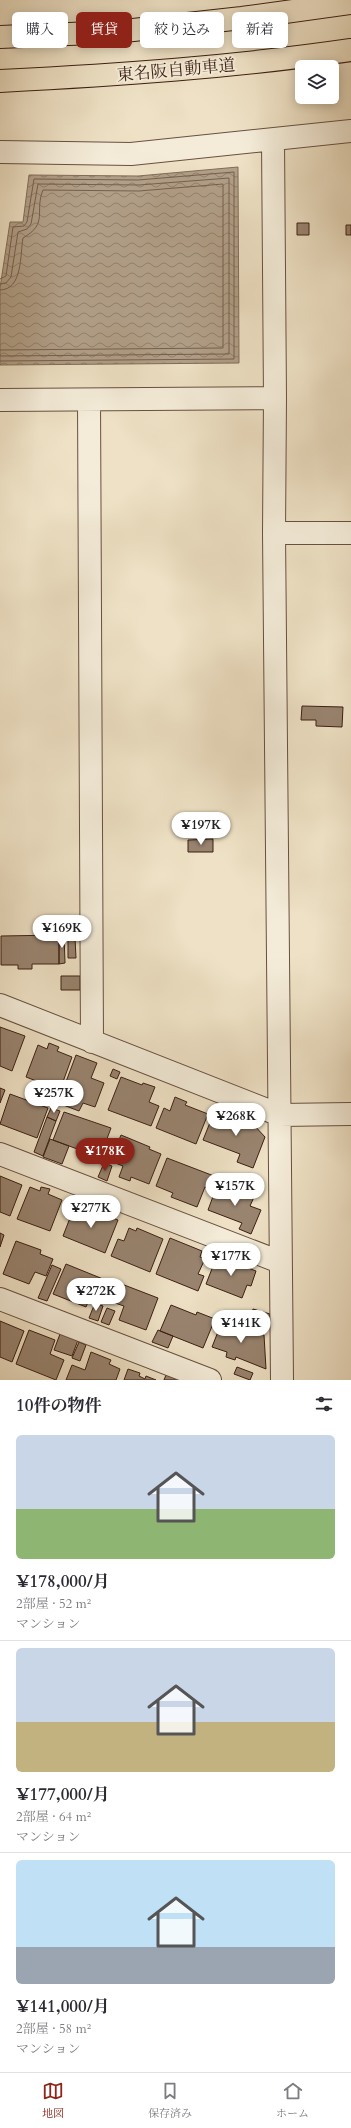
<!DOCTYPE html>
<html lang="ja">
<head>
<meta charset="utf-8">
<style>
	:root { --surface:#fff; --page:#f2f2f3; --text:#2b2b33; --muted:#7c7c81; --line:#e1e1e2; --accent:#8f2418 }
	body { margin:0; font-family:Cardo,"Noto Serif JP",serif; background:var(--page); color:var(--text); height:100vh; display:flex; flex-direction:column; font-size:15px; white-space:nowrap }
	* { box-sizing:border-box; margin:0 }
	p { font-size:13px; color:var(--muted) }
	.icon { flex:none; width:22px; height:22px; fill:none; stroke:currentColor; stroke-width:2; stroke-linecap:round; stroke-linejoin:round }
	.map { position:relative; height:1380px; overflow:hidden }
	.side { display:flex; flex-direction:column; background:var(--surface); flex:1 }
	.side>* { flex:none }
	.guide { position:absolute; left:12px; top:12px; width:327px; height:36px; display:flex; gap:8px }
	.buttons { position:absolute; left:295px; top:60px; display:grid; gap:8px }
	.buttons a { display:grid; place-items:center; width:44px; height:44px; border-radius:6px; background:var(--surface); box-shadow:0 2px 10px #0003; font-size:20px }
	.price { position:absolute; translate:-50% -34px; padding:0 9px; border-radius:14px; background:#fff; color:#222; font-size:13px; line-height:26px; filter:drop-shadow(0 1px 2px #0008) }
	.price::after { content:''; position:absolute; left:50%; top:24px; width:12px; height:9px; margin-left:-6px; background:inherit; clip-path:polygon(0 0,100% 0,50% 100%) }
	.price.active { background:var(--accent); color:#fff }
	ul { padding:0; list-style:none }
	li { display:grid; align-content:center; gap:8px; height:212px; padding:0 16px }
	li+li { border-top:1px solid var(--line) }
	li span { display:grid; place-items:center; height:124px; border-radius:6px; color:#555 }
	li>.icon { margin-inline-start:auto }
	span .icon { width:72px; height:72px; fill:#fffc; stroke-width:1 }
	li b { font-size:17px }
	h2 { display:flex; justify-content:space-between; align-items:center; height:48px; padding:0 16px; font-size:17px }
	.chip { padding:0 14px; border-radius:6px; background:var(--surface); box-shadow:0 2px 10px #0003; font-size:14px; line-height:36px }
	.chip.active { background:var(--accent); color:#fff }
	.menu { display:flex; justify-content:space-around; align-items:center; height:56px; border-top:1px solid var(--line); background:var(--surface); font-size:11px; color:var(--muted) }
	.menu a { display:grid; justify-items:center; gap:2px }
	.menu .active { color:var(--accent) }
	.map>svg:first-child { display:block }
</style>
</head>
<body>
<div class="map">
<svg width="351" height="1380" viewBox="0 0 351 1380">
	<defs>
		<pattern id="water-waves" width="16" height="10" patternUnits="userSpaceOnUse"><rect width="16" height="10" fill="#b19f88"/><path d="M0 5q4-4 8 0t8 0" fill="none" stroke="#91816e"/></pattern>
	</defs>
	<rect width="100%" height="100%" fill="#eee1c5"/>
	<filter id="stains"><feTurbulence type="fractalNoise" baseFrequency=".005" numOctaves="4"/><feColorMatrix values="0 0 0 0 .2 0 0 0 0 .09 0 0 0 0 .02 0 0 0 .5 -.17"/></filter>
	<radialGradient id="worn" r=".72"><stop offset=".6" stop-color="#630" stop-opacity="0"/><stop offset="1" stop-color="#630" stop-opacity=".3"/></radialGradient>
	<!-- water -->
	<path fill="url(#water-waves)" stroke="#826c59" d="M238 167 239 363 0 365V288L10 222H23L29 175 138 176Z"/>
	<g fill="none" stroke-linecap="round" stroke-linejoin="round">
		<!-- shore -->
		<path stroke="#765f4e" stroke-width="1" d="M0 279 6 276 13 227 24 226 27 222 34 179 138 180 234 172V359L0 361
			M0 284 6 283 11 277 18 232 27 229 31 224 38 184 139 185 229 178V354L0 356
			M0 290C23 290 20 254 23 238 49 223 34 212 43 190L139 191 223 184V348L0 350"/>
	</g>
	<!-- building -->
	<path fill="#998470" stroke="#3c1f13" d="M297 223H309V235H297Z
		M346 225H351V235H346Z
		M302 706 343 707 342 727 316 726V720H301Z
		M213 839V852H188V840Z
		M64 934 65 963 59 964V935Z
		M59 935V964H32V969H18V965H1V936Z
		M68 938H75L76 958H68Z
		M61 976H80V990H61Z
		M0 1027 25 1036 12 1071 0 1066Z
		M49 1043 59 1047 57 1051 72 1057 60 1090 26 1077 38 1045 47 1049Z
		M76 1055 97 1063 91 1078 104 1083 95 1107 83 1103 79 1111 58 1103Z
		M113 1069 120 1072 117 1079 110 1076Z
		M121 1077 142 1085 143 1083 155 1087 149 1102 159 1106 151 1126 108 1110Z
		M0 1088 5 1090 0 1103Z
		M10 1094 48 1108 37 1138 0 1124Z
		M175 1097 187 1102 185 1105 208 1114 196 1144 156 1128 164 1108 170 1111Z
		M51 1108 60 1111 56 1121 47 1117Z
		M215 1110 253 1124 265 1137 253 1168 237 1162 240 1154 203 1140Z
		M64 1112 111 1128 102 1152 90 1147 88 1153 53 1140Z
		M47 1117 56 1121 43 1156 34 1152Z
		M121 1135 150 1147 149 1149 161 1154 149 1184 131 1177 130 1181 119 1177 123 1166 110 1161Z
		M50 1139 69 1146 62 1164 43 1157Z
		M167 1158 214 1176 209 1188 205 1187 197 1207 171 1197 173 1193 156 1186Z
		M104 1163 112 1166 107 1181 98 1177Z
		M226 1174 244 1181 241 1189 223 1182Z
		M0 1176 22 1185 10 1216 0 1212Z
		M218 1183 254 1197 250 1206 261 1210 251 1234 239 1229 242 1223 208 1210Z
		M30 1187 40 1191 41 1187 50 1189 48 1194 62 1200 50 1231 17 1219Z
		M82 1206 118 1220 105 1253 63 1236 70 1218 76 1220Z
		M129 1228 136 1231 137 1228 163 1239 150 1272 111 1256 118 1239 124 1241Z
		M0 1233 4 1235 0 1247Z
		M170 1238 202 1251 200 1257 205 1259 198 1274 204 1276 198 1291 156 1274Z
		M16 1241 41 1250 40 1254 53 1259 46 1276 35 1272 29 1284 3 1274Z
		M217 1256 256 1271 251 1286 247 1285 242 1298 206 1284Z
		M66 1264 103 1279 96 1297 91 1295 86 1307 53 1294Z
		M52 1265 61 1269 47 1301 38 1298Z
		M103 1280 112 1284 105 1300 96 1297Z
		M119 1283 158 1298 146 1330 119 1320 124 1306 112 1302Z
		M95 1303 103 1306 98 1321 89 1318Z
		M171 1305 196 1315 197 1312 215 1319 203 1348 160 1331Z
		M107 1308 115 1311 109 1325 101 1322Z
		M253 1309 270 1314 265 1328 249 1322Z
		M223 1319 264 1335 266 1369 236 1357 235 1360 226 1357 227 1352 212 1347Z
		M0 1321 24 1331 12 1362 0 1357Z
		M29 1330 55 1340 50 1354 64 1360 56 1380 16 1364Z
		M158 1330 173 1336 168 1348 152 1342Z
		M60 1334 78 1340 72 1356 54 1350Z
		M79 1342 86 1345 80 1361 72 1358Z
		M91 1352 111 1360 109 1364 120 1369 116 1380H66L72 1365 85 1370Z
		M237 1367 253 1373 250 1380 234 1374Z
		M128 1369 140 1373 139 1376 145 1379 146 1376 156 1380H124Z
		M166 1375 176 1378 175 1380H164Z"/>
	<g fill="none" stroke-linecap="round" stroke-linejoin="round">
		<!-- minor casing -->
		<g stroke="#685040" stroke-width="24">
			<path id="minor" d="M273 140 275 398 274 533 282 1380
				M0 152 131 154 351 131
				M0 400 275 398
				M89 400 92 1042
				M274 533H351
				M0 1005 280 1115 351 1114
				M0 1154 280 1262
				M0 1299 210 1380"/>
		</g>
		<!-- motorway casing -->
		<g stroke="#3c1f13" stroke-width="24">
			<path id="motorway" d="M0 37 115 32 242 18 351 3
				M0 81C118 75 234 67 351 50"/>
		</g>
		<!-- minor -->
		<use href="#minor" stroke="#f4ecd9" stroke-width="22"/>
		<!-- motorway -->
		<use href="#motorway" stroke="#eee1c5" stroke-width="22"/>
	</g>
	<g text-anchor="middle" dominant-baseline="central" stroke-width="4" stroke-linejoin="round" paint-order="stroke">
		<!-- street labels -->
		<g font-size="17" fill="#3c1f13" stroke="#f4ecd9">
			<text transform="translate(176 70) rotate(-5)">東名阪自動車道</text>
		</g>
	</g>
	<rect width="100%" height="100%" filter="url(#stains)"/>
	<rect width="100%" height="100%" fill="url(#worn)"/>
</svg>
<div class="buttons">
<a><svg class="icon" aria-label="layers" viewBox="0 0 24 24"><path d="M12 4l9 5-9 5-9-5zM3 14l9 5 9-5"/></svg></a>
</div>
<b class="price" style="left:201px;top:846px">¥197K</b>
<b class="price" style="left:62px;top:949px">¥169K</b>
<b class="price" style="left:54px;top:1114px">¥257K</b>
<b class="price" style="left:236px;top:1137px">¥268K</b>
<b class="price active" style="left:105px;top:1172px">¥178K</b>
<b class="price" style="left:235px;top:1207px">¥157K</b>
<b class="price" style="left:91px;top:1229px">¥277K</b>
<b class="price" style="left:231px;top:1277px">¥177K</b>
<b class="price" style="left:96px;top:1312px">¥272K</b>
<b class="price" style="left:241px;top:1344px">¥141K</b>
<div class="guide">
<a class="chip">購入</a>
<a class="chip active">賃貸</a>
<a class="chip">絞り込み</a>
<a class="chip">新着</a>
</div>
</div>
<section class="side">
<h2>10件の物件<svg class="icon" aria-label="filters" viewBox="0 0 24 24"><path d="M4 7h16M4 17h16"/><circle cx="9" cy="7" r="2"/><circle cx="15" cy="17" r="2"/></svg></h2>
<ul>
<li><span style="background:linear-gradient(#c9d6e8 60%,#8fb573 0)"><svg class="icon" aria-label="home" viewBox="0 0 24 24"><path d="M3 11l9-7 9 7M6 9v11h12V9"/></svg></span><div><b>¥178,000/月</b><p>2部屋 · 52 m²</p><p>マンション</p></div></li>
<li><span style="background:linear-gradient(#c9d6e8 60%,#c2b280 0)"><svg class="icon" aria-label="home" viewBox="0 0 24 24"><path d="M3 11l9-7 9 7M6 9v11h12V9"/></svg></span><div><b>¥177,000/月</b><p>2部屋 · 64 m²</p><p>マンション</p></div></li>
<li><span style="background:linear-gradient(#bfe0f5 70%,#9aa5b1 0)"><svg class="icon" aria-label="home" viewBox="0 0 24 24"><path d="M3 11l9-7 9 7M6 9v11h12V9"/></svg></span><div><b>¥141,000/月</b><p>2部屋 · 58 m²</p><p>マンション</p></div></li>
</ul>
</section>
<nav class="menu">
<a class="active"><svg class="icon" aria-label="map" viewBox="0 0 24 24"><path d="M3 6l6-2 6 2 6-2v14l-6 2-6-2-6 2zM9 4v14M15 6v14"/></svg>地図</a>
<a><svg class="icon" aria-label="saved" viewBox="0 0 24 24"><path d="M7 4h10v16l-5-4-5 4z"/></svg>保存済み</a>
<a><svg class="icon" aria-label="home" viewBox="0 0 24 24"><path d="M3 11l9-7 9 7M6 9v11h12V9"/></svg>ホーム</a>
</nav>
</body>
</html>
